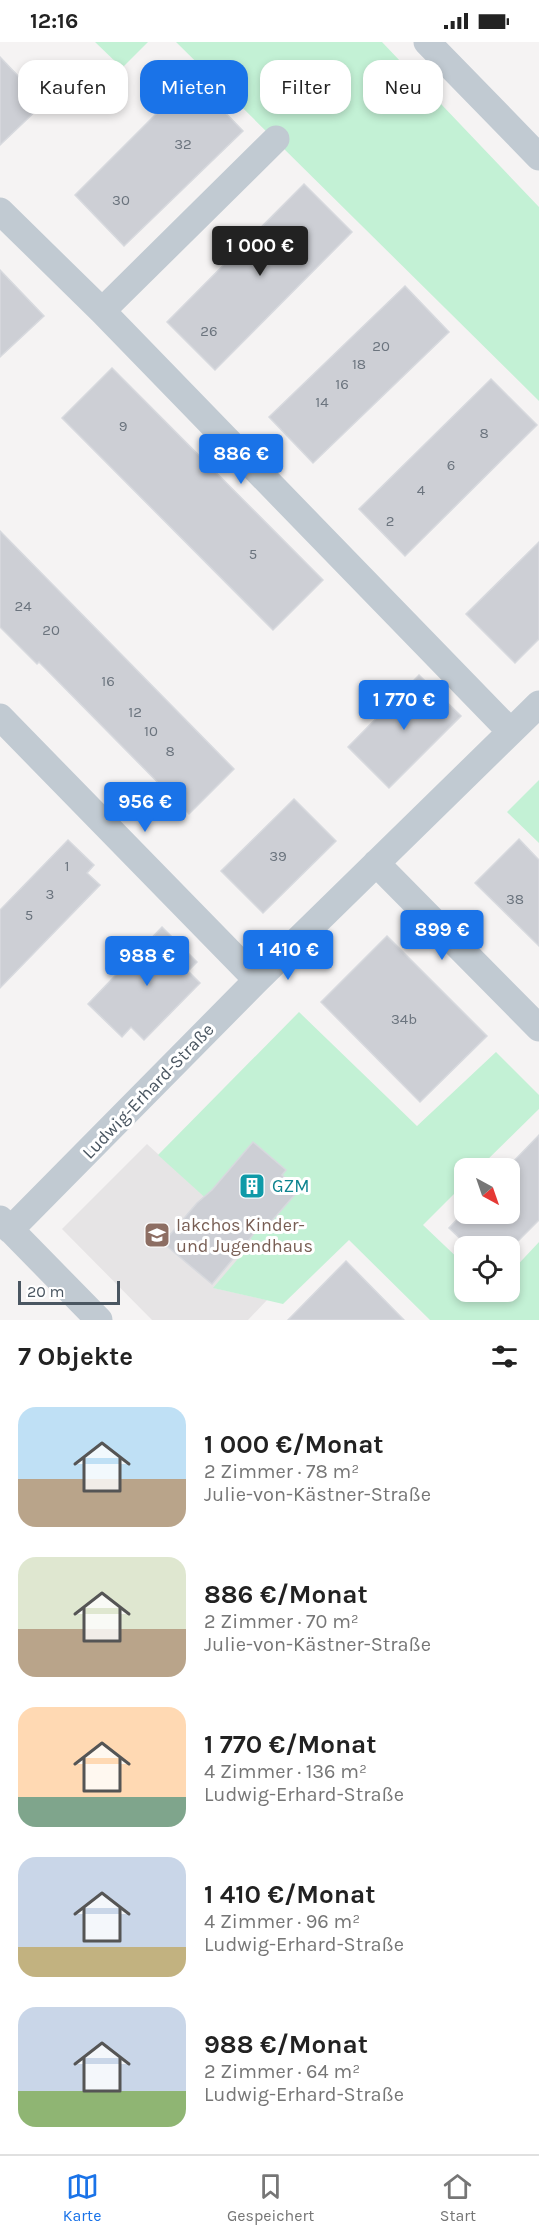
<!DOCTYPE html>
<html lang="de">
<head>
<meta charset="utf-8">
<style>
	:root { --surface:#fff; --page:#f6f6f6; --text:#222; --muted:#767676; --line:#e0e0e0; --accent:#1a73e8 }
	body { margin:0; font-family:Karla,sans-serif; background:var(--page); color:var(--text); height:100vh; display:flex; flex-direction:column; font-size:22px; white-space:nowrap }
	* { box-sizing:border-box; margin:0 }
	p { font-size:20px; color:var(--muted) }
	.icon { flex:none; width:33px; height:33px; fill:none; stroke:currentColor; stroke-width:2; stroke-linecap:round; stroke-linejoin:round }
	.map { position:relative; height:1278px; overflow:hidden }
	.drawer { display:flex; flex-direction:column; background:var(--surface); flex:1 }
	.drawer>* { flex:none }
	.top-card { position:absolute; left:18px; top:18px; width:504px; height:54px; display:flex; gap:12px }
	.needle { width:39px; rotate:140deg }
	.fabs { position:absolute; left:454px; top:1116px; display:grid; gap:12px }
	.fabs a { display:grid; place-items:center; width:66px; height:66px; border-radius:12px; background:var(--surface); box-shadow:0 3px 9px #0003; font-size:30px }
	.scale { position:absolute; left:18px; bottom:15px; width:102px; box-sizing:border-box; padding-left:6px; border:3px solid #4a5661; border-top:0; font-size:16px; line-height:21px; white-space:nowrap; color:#4a5661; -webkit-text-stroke:4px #fff; paint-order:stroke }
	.price { position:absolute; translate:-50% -51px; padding:0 14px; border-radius:6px; background:var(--accent); color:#fff; font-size:20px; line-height:39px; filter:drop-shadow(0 2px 3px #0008) }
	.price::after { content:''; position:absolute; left:50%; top:36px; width:18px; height:14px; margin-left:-9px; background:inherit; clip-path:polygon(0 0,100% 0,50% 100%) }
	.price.on { background:#222; color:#fff }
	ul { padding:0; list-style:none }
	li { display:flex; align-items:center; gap:18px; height:150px; padding:0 18px }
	li span { display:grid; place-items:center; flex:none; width:168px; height:120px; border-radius:18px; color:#555 }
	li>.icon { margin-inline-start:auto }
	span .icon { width:72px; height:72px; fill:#fffc; stroke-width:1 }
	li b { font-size:26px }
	h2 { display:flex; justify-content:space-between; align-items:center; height:72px; padding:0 18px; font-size:26px }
	.chip { padding:0 21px; border-radius:18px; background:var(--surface); box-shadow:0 3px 9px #0003; font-size:21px; line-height:54px }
	.chip.on { background:var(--accent); color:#fff }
	.status { display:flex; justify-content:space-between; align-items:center; height:42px; padding:0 30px; background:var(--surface); direction:ltr }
	.status svg { height:16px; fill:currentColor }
	.tabs { display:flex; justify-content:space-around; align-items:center; height:84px; border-top:2px solid var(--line); background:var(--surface); font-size:16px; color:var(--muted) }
	.tabs a { display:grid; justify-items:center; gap:3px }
	.tabs .on { color:var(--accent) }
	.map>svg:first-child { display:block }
</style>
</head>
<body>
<div class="status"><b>12:16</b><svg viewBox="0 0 49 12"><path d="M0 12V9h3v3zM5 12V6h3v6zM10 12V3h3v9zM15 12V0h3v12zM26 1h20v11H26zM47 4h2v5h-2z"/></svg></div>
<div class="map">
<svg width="539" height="1278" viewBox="0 0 539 1278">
	<rect width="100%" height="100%" fill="#f5f3f3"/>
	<!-- education -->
	<path fill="#e6e4e5" d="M147 1102 253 1199 214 1246 267 1258 248 1278H152L62 1187Z"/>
	<!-- green -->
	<path fill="#c3f1d5" d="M95 0H148L122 26Z
		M176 0H382L539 165V359Z
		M539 738V801L507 770Z
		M299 970 417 1084 496 1010 539 1053V1067L479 1126H465V1141L423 1183 465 1223V1250H510V1231L539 1200V1278H430L349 1198 283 1262 213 1246 253 1199 158 1113Z"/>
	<!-- building -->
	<path fill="#cdcfd5" stroke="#d7d9de" stroke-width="1.5" d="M0 15 44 61 0 103Z
		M192 36 243 89 124 204 75 153Z
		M304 142 352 190 215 328 167 280Z
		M0 228 44 274 0 315Z
		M405 244 449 290 313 421 269 375Z
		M112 326 323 538 273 588 62 376Z
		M491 337 537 383 405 514 359 467Z
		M0 489 234 727 189 772 39 620 37 622 0 585Z
		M539 500V597L515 621 466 572Z
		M419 633 461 674 389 746 348 705Z
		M294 757 336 799 263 871 221 829Z
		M519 797 539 818V904L475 841Z
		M68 798 94 823 87 831 100 843 0 946V868Z
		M162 885 197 920 188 929 200 941 144 998 131 985 122 995 88 962Z
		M387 894 487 994 420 1060 321 960Z
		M539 1093V1178L513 1204H468L449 1186 465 1169V1172H510V1126H507Z
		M253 1100 286 1128 282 1133 299 1148 261 1191 257 1188 212 1242 163 1201 197 1161 212 1148Z
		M346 1219 404 1278H288Z"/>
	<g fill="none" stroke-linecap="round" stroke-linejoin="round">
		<!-- street -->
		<path stroke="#c1cad2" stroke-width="27" d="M427 0 539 115
			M0 169 102 269 510 689
			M102 269 276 97
			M0 675 257 938
			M376 821 539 986
			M0 1177 99 1278
			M10 1188 257 938 539 662"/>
	</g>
	<!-- icons -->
	<defs>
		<g id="building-square" transform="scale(1.35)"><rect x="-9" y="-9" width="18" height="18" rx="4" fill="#0f9aa8" stroke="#fff"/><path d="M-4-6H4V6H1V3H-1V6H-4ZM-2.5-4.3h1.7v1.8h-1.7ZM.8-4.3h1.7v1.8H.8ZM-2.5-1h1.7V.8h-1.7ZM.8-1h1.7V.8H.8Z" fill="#fff"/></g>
		<g id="school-square" transform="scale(1.35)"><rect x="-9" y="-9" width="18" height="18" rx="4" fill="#8d6e63" stroke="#fff"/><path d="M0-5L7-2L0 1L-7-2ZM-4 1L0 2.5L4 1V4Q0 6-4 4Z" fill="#fff"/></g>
	</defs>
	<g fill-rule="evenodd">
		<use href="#building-square" x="252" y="1144"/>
		<use href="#school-square" x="157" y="1193"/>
	</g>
	<g text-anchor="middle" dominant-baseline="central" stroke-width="6" stroke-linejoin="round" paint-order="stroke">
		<!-- number labels -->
		<g font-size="15" fill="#6b747e">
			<text x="183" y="102">32</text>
			<text x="121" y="158">30</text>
			<text x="209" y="289">26</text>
			<text x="381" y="304">20</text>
			<text x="359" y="322">18</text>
			<text x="342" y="342">16</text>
			<text x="322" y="360">14</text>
			<text x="123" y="384">9</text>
			<text x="484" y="391">8</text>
			<text x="451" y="423">6</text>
			<text x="421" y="448">4</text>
			<text x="390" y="479">2</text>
			<text x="253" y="512">5</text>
			<text x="23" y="564">24</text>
			<text x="51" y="588">20</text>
			<text x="108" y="639">16</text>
			<text x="135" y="670">12</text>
			<text x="151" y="689">10</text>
			<text x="170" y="709">8</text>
			<text x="278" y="814">39</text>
			<text x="67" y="824">1</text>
			<text x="50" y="852">3</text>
			<text x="515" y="857">38</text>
			<text x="29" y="873">5</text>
			<text x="404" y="977">34b</text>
		</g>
		<!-- street labels -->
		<g font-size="18" fill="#4a5661" stroke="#fff">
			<text transform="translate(148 1049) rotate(-46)">Ludwig-Erhard-Straße</text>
		</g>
		<!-- culture labels -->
		<g font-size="18" fill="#0d838f" stroke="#fff" text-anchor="start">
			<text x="272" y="1144">GZM</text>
		</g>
		<!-- education labels -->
		<g font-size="18" fill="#785e54" stroke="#fff" text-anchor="start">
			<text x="176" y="1183">Iakchos Kinder-<tspan x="176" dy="21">und Jugendhaus</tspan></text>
		</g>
	</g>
</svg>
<div class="fabs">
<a><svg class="needle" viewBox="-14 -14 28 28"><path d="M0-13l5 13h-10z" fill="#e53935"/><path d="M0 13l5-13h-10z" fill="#767676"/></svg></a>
<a><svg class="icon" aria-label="locate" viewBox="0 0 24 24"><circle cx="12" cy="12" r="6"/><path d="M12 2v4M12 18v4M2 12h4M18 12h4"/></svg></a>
</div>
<div class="scale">20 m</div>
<b class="price on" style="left:260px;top:235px">1 000 €</b>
<b class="price" style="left:241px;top:443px">886 €</b>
<b class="price" style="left:404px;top:689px">1 770 €</b>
<b class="price" style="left:145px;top:791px">956 €</b>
<b class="price" style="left:442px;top:919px">899 €</b>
<b class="price" style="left:288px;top:939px">1 410 €</b>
<b class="price" style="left:147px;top:945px">988 €</b>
<div class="top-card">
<a class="chip">Kaufen</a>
<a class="chip on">Mieten</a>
<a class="chip">Filter</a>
<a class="chip">Neu</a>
</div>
</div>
<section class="drawer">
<h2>7 Objekte<svg class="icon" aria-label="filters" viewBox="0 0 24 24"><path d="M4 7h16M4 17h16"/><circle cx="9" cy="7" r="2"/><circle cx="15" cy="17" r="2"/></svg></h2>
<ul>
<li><span style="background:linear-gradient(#bfe0f5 60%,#b9a48a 0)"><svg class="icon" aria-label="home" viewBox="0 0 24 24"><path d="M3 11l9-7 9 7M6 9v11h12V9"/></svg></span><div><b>1 000 €/Monat</b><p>2 Zimmer · 78 m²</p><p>Julie-von-Kästner-Straße</p></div></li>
<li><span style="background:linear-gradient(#dfe7d0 60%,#b9a48a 0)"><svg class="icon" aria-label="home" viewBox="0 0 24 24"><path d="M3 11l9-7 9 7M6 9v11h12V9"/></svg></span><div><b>886 €/Monat</b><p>2 Zimmer · 70 m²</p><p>Julie-von-Kästner-Straße</p></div></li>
<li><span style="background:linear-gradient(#ffd9b3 75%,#7fa58c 0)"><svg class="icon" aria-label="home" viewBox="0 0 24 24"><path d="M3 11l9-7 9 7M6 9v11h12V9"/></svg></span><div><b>1 770 €/Monat</b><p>4 Zimmer · 136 m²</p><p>Ludwig-Erhard-Straße</p></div></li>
<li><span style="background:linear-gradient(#c9d6e8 75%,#c2b280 0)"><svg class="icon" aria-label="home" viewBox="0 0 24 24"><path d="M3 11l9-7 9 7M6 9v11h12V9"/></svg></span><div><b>1 410 €/Monat</b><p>4 Zimmer · 96 m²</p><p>Ludwig-Erhard-Straße</p></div></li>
<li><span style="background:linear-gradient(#c9d6e8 70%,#8fb573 0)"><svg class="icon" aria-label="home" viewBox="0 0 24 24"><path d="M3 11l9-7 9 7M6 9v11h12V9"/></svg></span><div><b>988 €/Monat</b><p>2 Zimmer · 64 m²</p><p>Ludwig-Erhard-Straße</p></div></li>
</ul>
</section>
<nav class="tabs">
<a class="on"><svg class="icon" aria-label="map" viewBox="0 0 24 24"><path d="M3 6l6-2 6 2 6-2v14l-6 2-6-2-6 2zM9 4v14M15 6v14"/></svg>Karte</a>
<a><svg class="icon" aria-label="saved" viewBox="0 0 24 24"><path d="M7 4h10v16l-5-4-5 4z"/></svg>Gespeichert</a>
<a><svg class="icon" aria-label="home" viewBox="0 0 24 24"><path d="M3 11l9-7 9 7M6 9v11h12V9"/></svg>Start</a>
</nav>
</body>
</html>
